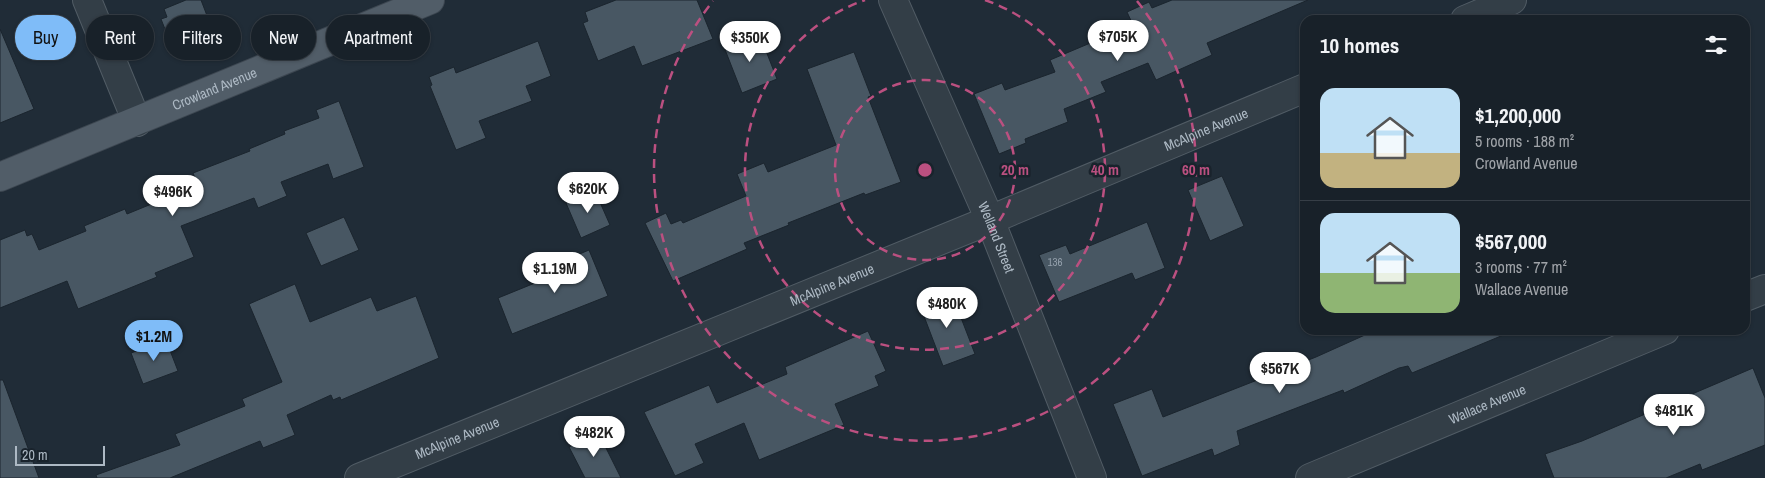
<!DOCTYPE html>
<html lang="en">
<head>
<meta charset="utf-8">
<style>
	:root { --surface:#182129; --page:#252e35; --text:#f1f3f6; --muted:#9fa3a8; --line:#363e46; --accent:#7fbcf8 }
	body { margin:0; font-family:"Archivo Narrow",sans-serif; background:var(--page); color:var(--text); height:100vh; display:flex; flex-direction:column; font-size:19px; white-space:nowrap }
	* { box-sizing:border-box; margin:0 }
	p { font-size:16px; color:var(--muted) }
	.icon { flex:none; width:28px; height:28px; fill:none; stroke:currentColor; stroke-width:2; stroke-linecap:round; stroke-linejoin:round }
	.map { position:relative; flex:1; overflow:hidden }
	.sheet { position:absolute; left:1300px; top:15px; width:450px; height:320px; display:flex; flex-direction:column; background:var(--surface); border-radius:15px; box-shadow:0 1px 4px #0004,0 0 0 1px var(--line) }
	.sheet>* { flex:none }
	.guide { position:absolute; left:15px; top:15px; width:475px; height:45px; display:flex; gap:10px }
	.scale { position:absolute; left:15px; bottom:12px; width:90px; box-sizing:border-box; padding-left:5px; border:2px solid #adb9c4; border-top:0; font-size:14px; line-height:18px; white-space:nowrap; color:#adb9c4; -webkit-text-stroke:4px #19232c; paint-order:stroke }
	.price { position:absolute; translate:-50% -42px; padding:0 11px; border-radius:18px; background:#fff; color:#222; font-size:16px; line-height:32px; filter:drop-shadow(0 1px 2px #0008) }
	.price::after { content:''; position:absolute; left:50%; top:30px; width:15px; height:11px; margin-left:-8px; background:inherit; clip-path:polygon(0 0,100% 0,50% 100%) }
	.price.on { background:var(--accent); color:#111 }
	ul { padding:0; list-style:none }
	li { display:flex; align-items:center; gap:15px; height:125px; padding:0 20px }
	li+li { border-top:1px solid var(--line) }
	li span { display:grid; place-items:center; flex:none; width:140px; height:100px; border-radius:15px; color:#555 }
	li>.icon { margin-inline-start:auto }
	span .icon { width:60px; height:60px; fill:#fffc; stroke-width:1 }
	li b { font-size:21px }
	h2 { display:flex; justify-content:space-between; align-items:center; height:60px; padding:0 20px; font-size:21px }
	.pill { padding:0 18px; border-radius:22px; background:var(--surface); box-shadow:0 1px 4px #0004,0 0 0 1px var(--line); font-size:18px; line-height:45px }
	.pill.on { background:var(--accent); color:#111 }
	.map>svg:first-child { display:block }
</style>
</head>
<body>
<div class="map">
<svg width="1765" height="478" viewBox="0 0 1765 478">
	<rect width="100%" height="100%" fill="#202c37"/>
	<!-- building -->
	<path fill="#485763" stroke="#1b252e" d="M186 0H201L211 26 170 42 161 19 167 17 164 9Z
		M616 0H697L713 39 642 66 634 46 598 61 583 23 588 21 585 12Z
		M1172 0H1308L1207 43 1212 55 1156 80 1148 63 1101 82 1106 92 1064 109 1068 122 1025 139 1026 143 999 154 974 94 1002 83 1005 90 1055 72 1050 60 1133 25 1127 12 1149 2 1152 8Z
		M0 29 34 109 0 123Z
		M759 33 777 79 742 93 724 47Z
		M538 41 551 76 526 86 532 101 479 121 486 138 456 150 430 86 432 85 429 77 454 67 456 73Z
		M854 52 871 96 868 97 901 182 865 195 864 193 788 223 789 225 744 243 747 249 673 281 645 223 666 213 671 224 681 220 683 223 746 196 737 174 764 163 768 172 836 145 807 69Z
		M339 101 364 167 333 179 328 164 281 182 287 196 258 208 254 198 181 226 194 257 155 273 157 277 78 309 67 281 0 308V240L25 230 27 236 32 234 39 250 86 231 84 226 125 209 127 214 198 185 193 173 250 151 249 149 285 134 284 131 319 118 316 110Z
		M1222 176 1244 226 1210 241 1188 190Z
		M595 191 610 225 581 238 566 203Z
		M344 217 359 250 321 266 306 233Z
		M1147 222 1165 268 1135 280 1132 273 1059 302 1039 255 1066 245 1070 254Z
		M589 250 608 296 512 334 498 298 562 272 558 263Z
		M295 284 310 322 371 297 377 311 416 296 439 358 341 400 340 397 333 400 331 395 287 415 295 435 263 448 260 441 170 478H97L96 475 180 445 175 434 245 406 242 399 282 382 249 304Z
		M947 293 949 299 953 297 975 354 943 366 922 311 924 310 921 302Z
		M1376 330 1513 331 1412 373 1408 366 1399 368 1344 393 1343 390 1237 431 1240 445 1214 456 1212 449 1142 476 1113 404 1152 389 1163 417 1316 357Z
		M868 331 886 371 875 376 879 386 835 404 844 425 759 460 744 423 695 444 704 463 675 476 644 412 709 385 717 403 787 374 785 367Z
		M166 340 178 371 143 384 131 353Z
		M1753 368 1765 398V445L1702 470 1700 464 1666 478H1554L1545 454 1582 441Z
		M0 380H3L39 478H0Z
		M598 432 621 478H585L569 447Z"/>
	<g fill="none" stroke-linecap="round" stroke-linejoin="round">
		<!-- minor casing -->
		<g stroke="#515c65" stroke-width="30">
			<g id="minor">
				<path d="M87 0 137 122"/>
				<path id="s1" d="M893 0 990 220 1092 478"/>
				<path d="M1465 20 1512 0"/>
				<path d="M1745 297 1765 289"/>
				<path id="s2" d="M359 478 990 220 1305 88"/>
				<path id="s3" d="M1310 478 1665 330"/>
			</g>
		</g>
		<!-- major casing -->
		<g stroke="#3d4751" stroke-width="30">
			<g id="major">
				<path id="s4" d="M0 177 430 0"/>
			</g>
		</g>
		<!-- minor -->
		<use href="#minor" stroke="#333e47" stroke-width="28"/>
		<!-- major -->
		<use href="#major" stroke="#515d68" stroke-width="28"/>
	</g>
	<!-- distance rings -->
	<g fill="none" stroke="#bb5080" stroke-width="2.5" stroke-dasharray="9 6">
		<circle cx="925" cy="170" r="90"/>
		<path d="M985 0A180 180 0 1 1 865 0"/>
		<path d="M1137 1A271 271 0 1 1 713 1"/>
	</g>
	<g text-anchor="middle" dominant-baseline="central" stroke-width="5" stroke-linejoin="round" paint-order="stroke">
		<!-- number labels -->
		<g font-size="11" fill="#94a0ac">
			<text x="1055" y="262">136</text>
		</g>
		<!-- street labels -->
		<g font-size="14" fill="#adb9c4" stroke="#19232c">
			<text stroke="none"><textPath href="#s4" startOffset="232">Crowland Avenue</textPath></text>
			<text stroke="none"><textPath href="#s2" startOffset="916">McAlpine Avenue</textPath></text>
			<text stroke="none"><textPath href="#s1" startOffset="259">Welland Street</textPath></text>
			<text stroke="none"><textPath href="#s2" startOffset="511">McAlpine Avenue</textPath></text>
			<text stroke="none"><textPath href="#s3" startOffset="192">Wallace Avenue</textPath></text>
			<text stroke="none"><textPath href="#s2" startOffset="106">McAlpine Avenue</textPath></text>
		</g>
	</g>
	<circle cx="925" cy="170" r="8" fill="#bb5080" stroke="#19232c" stroke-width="2.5"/>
	<g font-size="15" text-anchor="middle" font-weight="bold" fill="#bb5080" stroke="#19232c" stroke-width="5" stroke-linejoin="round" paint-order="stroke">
		<text x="1015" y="175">20 m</text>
		<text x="1105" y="175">40 m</text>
		<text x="1196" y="175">60 m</text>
	</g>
</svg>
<div class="scale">20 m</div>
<b class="price" style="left:1118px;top:62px">$705K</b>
<b class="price" style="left:750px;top:63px">$350K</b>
<b class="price" style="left:588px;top:214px">$620K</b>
<b class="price" style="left:173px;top:217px">$496K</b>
<b class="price" style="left:555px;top:294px">$1.19M</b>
<b class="price" style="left:947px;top:329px">$480K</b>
<b class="price on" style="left:154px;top:362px">$1.2M</b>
<b class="price" style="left:1280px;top:394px">$567K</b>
<b class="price" style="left:1674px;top:436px">$481K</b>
<b class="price" style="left:594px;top:458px">$482K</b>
<div class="guide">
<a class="pill on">Buy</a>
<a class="pill">Rent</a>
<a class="pill">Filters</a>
<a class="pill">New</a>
<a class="pill">Apartment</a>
</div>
<section class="sheet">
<h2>10 homes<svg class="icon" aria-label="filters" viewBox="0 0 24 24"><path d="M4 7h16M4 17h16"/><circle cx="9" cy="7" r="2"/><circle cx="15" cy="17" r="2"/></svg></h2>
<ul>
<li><span style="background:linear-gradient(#bfe0f5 65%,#c2b280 0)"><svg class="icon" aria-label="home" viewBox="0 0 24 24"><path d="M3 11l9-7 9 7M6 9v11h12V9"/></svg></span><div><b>$1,200,000</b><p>5 rooms · 188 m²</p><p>Crowland Avenue</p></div></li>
<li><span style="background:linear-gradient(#bfe0f5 60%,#8fb573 0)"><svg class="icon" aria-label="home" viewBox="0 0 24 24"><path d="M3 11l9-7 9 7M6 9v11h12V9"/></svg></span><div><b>$567,000</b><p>3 rooms · 77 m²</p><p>Wallace Avenue</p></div></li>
</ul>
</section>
</div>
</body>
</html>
